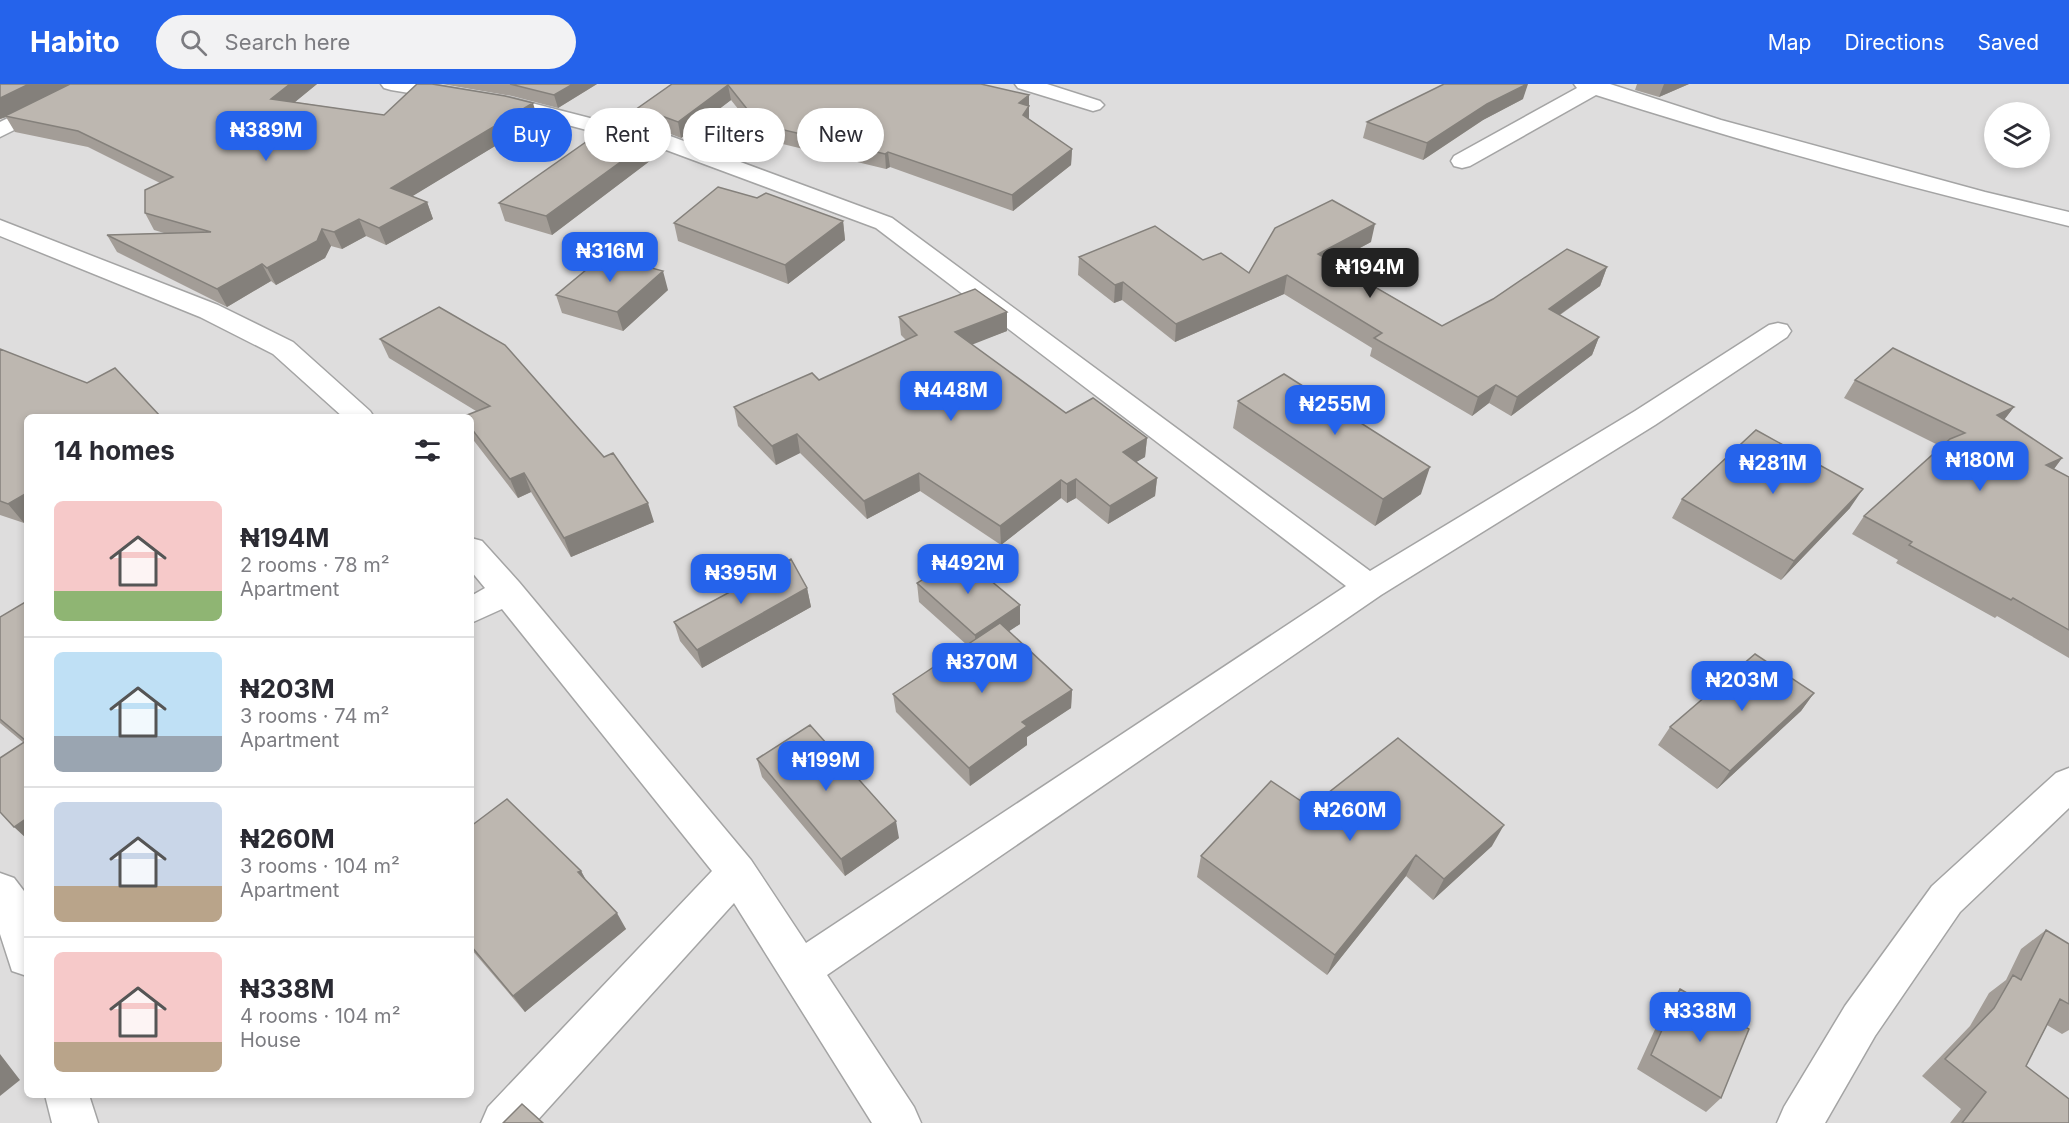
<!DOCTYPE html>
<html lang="en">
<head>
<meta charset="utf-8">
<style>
	:root { --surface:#fff; --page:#f2f2f3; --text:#2b2b33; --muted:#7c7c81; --line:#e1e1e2; --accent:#2563eb }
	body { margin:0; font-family:Inter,sans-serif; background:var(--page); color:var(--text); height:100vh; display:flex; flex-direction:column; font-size:22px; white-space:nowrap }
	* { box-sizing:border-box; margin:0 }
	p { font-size:20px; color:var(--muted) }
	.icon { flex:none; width:33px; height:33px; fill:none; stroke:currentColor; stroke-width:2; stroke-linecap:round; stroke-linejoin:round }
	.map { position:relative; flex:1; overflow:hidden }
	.panel { position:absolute; left:24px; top:330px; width:450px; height:684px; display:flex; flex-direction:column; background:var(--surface); border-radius:9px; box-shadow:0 3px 9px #0003 }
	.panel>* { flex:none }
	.guide { position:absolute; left:492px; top:24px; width:570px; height:54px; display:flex; gap:12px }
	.fabs { position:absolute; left:1984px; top:18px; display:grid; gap:12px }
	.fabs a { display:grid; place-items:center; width:66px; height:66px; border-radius:50%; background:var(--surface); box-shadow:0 3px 9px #0003; font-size:30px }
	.price { position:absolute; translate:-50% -51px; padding:0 14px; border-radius:12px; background:var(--accent); color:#fff; font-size:20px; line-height:39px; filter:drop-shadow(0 2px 3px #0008) }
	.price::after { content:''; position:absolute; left:50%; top:36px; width:18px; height:14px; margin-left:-9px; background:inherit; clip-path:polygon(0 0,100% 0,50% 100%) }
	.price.current { background:#222; color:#fff }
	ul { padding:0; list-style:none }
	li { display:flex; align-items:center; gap:18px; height:150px; padding:0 30px }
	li+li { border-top:2px solid var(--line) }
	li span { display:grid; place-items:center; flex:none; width:168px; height:120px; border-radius:9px; color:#555 }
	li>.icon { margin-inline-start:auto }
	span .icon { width:72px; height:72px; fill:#fffc; stroke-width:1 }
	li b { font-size:26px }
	h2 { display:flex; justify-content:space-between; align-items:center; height:72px; padding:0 30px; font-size:26px }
	.pill { padding:0 21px; border-radius:27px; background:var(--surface); box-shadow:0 3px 9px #0003; font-size:21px; line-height:54px }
	.pill.current { background:var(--accent); color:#fff }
	header { display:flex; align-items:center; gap:36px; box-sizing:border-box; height:84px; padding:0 30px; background:var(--accent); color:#fff }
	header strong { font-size:28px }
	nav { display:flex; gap:33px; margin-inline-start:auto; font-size:21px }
	.search { width:420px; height:54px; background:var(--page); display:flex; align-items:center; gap:15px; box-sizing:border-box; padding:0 21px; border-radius:33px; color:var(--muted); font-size:22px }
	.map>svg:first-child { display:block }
</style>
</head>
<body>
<header>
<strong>Habito</strong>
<div class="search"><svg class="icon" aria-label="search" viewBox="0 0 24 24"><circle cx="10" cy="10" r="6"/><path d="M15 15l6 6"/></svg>Search here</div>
<nav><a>Map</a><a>Directions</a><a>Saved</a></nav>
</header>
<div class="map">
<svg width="2069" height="1039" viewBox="0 0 2069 1039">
	<rect width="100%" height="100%" fill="#f0eee7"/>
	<!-- residential -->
	<path fill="#dedddd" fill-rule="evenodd" d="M0 0H2069V1039H0ZM1995 28H2040V74H1995ZM27 333H471V1011H27Z"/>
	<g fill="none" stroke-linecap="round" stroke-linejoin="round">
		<!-- minor casing -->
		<g stroke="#a4a4a4" stroke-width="3">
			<path id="minor" d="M76 0H102L99 4 0 53V38Z
				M381 0H429L512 14 617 41 654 46 892 134 1370 487 1635 327 1769 241 1778 239 1787 241 1791 247 1787 253 1655 341 1381 511 827 891 914 1023 921 1039H872L734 819 535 1039H481L488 1023 712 787 502 525 471 539V512L485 504 471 487V454L482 457 519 498 751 776 806 859 1346 502 876 144 642 57 617 54 511 26 391 6 384 4Z
				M1015 0H1047L1100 17 1104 21 1100 25 1093 27 1018 4Z
				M1574 0H1610L1721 36 1985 108 2069 128V142C1910 104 1752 61 1596 11L1470 82 1462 84 1454 82 1451 77 1454 72 1577 4Z
				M0 136 218 221 293 258 370 327 374 333H343L273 270 200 233 0 152Z
				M2069 684V724L1960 828 1875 952 1825 1039H1777L1784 1023 1845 922 1932 802 2056 689Z
				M0 789 14 794 27 811V892L12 887 0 850Z
				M45 1011H89L98 1039H52Z"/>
		</g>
		<!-- minor -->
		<use href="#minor" fill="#fff" fill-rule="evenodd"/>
	</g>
	<!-- wall -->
	<path fill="#a39d97" d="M0 0H317L295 18 384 31 538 36 412 112 427 118 433 135 386 161 366 152 342 165 331 162 325 174 276 201 271 197 227 223 117 168 107 151 164 149 154 146 145 129 160 99 88 63 15 48 6 33 0 35Z
		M442 0H597L558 24 512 12Z
		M672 0H981L1029 27V35L1072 65 1071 81 1013 127 890 83 886 85 762 55 731 16 681 54 655 44 639 42 635 26Z
		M1637 0H1689L1659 13 1635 6Z
		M1523 15 1483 36 1423 76 1363 54 1367 38Z
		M659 50 663 67 552 151 505 137 499 119Z
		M843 137 845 156 788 200 678 157 674 139Z
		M1371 158 1333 178 1442 242 1607 183 1600 202 1560 231 1599 253 1592 271 1511 332 1489 319 1472 332 1370 272 1372 264 1284 210 1175 258 1122 216 1114 219 1078 191 1079 173 1203 176 1249 189Z
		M668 206 623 247 562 229 556 211Z
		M439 223 654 438 571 473 531 408 518 414 471 353V333L476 327 389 274 380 255Z
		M899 233 1007 247 971 260 1066 329 1147 354 1145 373 1136 378 1157 394 1155 412 1108 440 1076 414 1067 419 1061 414 1001 461 920 407 867 435 800 369 776 381 738 342 734 323 819 296 906 256 901 251Z
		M0 265 24 439 0 431Z
		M1855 296 2014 323 2004 336 2062 374 2054 385 2069 393V574L1997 532 1995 534 1896 479 1898 476 1852 450 1864 432 1942 363 1844 314Z
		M1238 317 1421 410 1375 442 1233 344Z
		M1682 415 1850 424 1781 496 1672 434Z
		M917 499 1020 540 1009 547 1072 606 1071 624 1027 653V661L970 702 896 628 893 610 967 561 919 518Z
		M807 504 811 523 702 584 680 557 674 538Z
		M27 517V755L24 659 0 639V533Z
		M1814 609 1801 627 1717 705 1658 661 1670 643Z
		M757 675 899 754 845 792 762 693Z
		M1310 723 1492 762 1433 816 1406 792 1327 891 1197 793 1201 772Z
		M471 742 581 787 586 796 626 845 525 928 471 865Z
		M2046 846 2069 860V946L2062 950 2047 941 2026 982 2069 1039H1950L1961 1025 1922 992 1970 942 1989 909 2006 896 2021 865Z
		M1680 905 1721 1014 1706 1028 1637 985 1666 921Z"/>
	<!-- shaded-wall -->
	<path fill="#84807b" d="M29 0H71L5 32 6 33 0 35V14Z
		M290 0H317L279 31 271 15Z
		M573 0H597L558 24 554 11Z
		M1527 0H1528L1523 15 1483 36 1423 76 1427 59 1487 20Z
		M1664 0H1689L1659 13Z
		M728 1 731 16 681 54 678 38Z
		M1029 11V38L1023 46 1019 19Z
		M533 19 538 36 398 121 391 104Z
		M659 50 663 67 552 151 546 132Z
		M1072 65 1071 81 1013 127 1012 111Z
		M888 68 890 83 886 85 885 70Z
		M427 118 433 135 386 161 379 144Z
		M359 135 366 152 342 165 334 148Z
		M843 137 845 156 788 200 785 181Z
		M1375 140 1371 158 1315 188 1318 170Z
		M322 145 331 162 325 174 276 201 267 184Z
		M262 180 271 197 227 223 217 205Z
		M1607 183 1600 202 1542 243 1549 225Z
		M663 187 668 206 623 247 617 228Z
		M1287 191 1284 210 1175 258 1176 240Z
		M1123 198 1122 216 1114 219 1115 201Z
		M1007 228V247L956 267 955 248Z
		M1599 253 1592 271 1511 332 1517 313Z
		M1496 301 1489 319 1472 332 1478 313Z
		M2014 323 2000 341 1997 331Z
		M797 350 800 369 776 381 772 362Z
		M1147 354 1145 373 1121 387 1123 368Z
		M2062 374 2048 393 2046 381Z
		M1430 383 1421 410 1375 442 1383 415Z
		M524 389 531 408 518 414 510 395Z
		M919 389 920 407 867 435 864 417Z
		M1157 394 1155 412 1108 440 1110 422Z
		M1076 395V414L1067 419V400Z
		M1061 396V414L1001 461 1000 442Z
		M1863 405 1850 424 1781 496 1794 477Z
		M27 409V437L24 439 8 420Z
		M648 419 654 438 571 473 564 454Z
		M807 504 811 523 702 584 697 566Z
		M1020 521V540L976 569 975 551Z
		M1072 606 1071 624 1027 653V661L970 702 969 684 1022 638Z
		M1814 609 1801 627 1717 705 1730 687Z
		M27 734V755L14 743Z
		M896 737 899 754 845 792 841 775Z
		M1504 741 1492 762 1433 816 1444 795Z
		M1416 771 1406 792 1327 891 1335 871Z
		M581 787 590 804 578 788Z
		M617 829 626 845 525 928 513 912Z
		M0 970 20 996 0 1012Z"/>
	<!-- building -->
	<path fill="#bdb7b0" stroke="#84807b" stroke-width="1.5" d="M0 0H29L0 14Z
		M70 0H290L271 15 384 31 417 0H432L505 12 533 19 391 104 427 118 379 144 359 135 334 148 322 145 317 157 267 184 262 180 217 205 107 151 211 148 145 129V106L173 93 78 47 5 32Z
		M510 0H573L554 11Z
		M672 0H981L1029 11 1019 19 1029 22 1023 31 1072 65 1012 111 888 68 885 70 759 40 728 1 678 38 651 28 635 26Z
		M1444 0H1527L1487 20 1427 59 1367 38Z
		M613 39 637 42 659 50 546 132 499 119Z
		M718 103 757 114 766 109 843 137 785 181 674 139Z
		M1332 116 1375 140 1318 170 1442 242 1493 215 1567 165 1607 183 1549 225 1599 253 1517 313 1496 301 1478 313 1374 254 1382 249 1287 191 1176 240 1123 198 1115 201 1079 173 1155 142 1203 176 1221 169 1249 189 1275 144Z
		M604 171 663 187 617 228 556 211Z
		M975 205 1007 228 955 248 1066 329 1093 314 1147 354 1123 368 1157 394 1110 422 1076 395 1067 400 1061 396 1000 442 919 389 864 417 797 350 772 362 734 323 812 289 819 296 917 251 899 233Z
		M439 223 505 261 604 373 613 369 648 419 564 454 524 389 510 395 471 344V333H462L490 322 380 255Z
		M1893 264 2014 323 1997 331 2062 374 2046 381 2069 393V546L2013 514 2011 516 1909 461 1912 458 1864 432 1950 355 1965 349 1855 296Z
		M0 265 87 299 115 284 161 333H27V409L8 420 0 417Z
		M1284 290 1430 383 1383 415 1238 317Z
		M1756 346 1863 405 1794 477 1682 415Z
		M961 472 1020 521 975 551 917 499Z
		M791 475 807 504 697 566 674 538Z
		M27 517V734L14 743 0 728V674L26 657 0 635V533Z
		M1000 539 1072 606 1022 638 1027 642 969 684 893 610Z
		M1755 570 1814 609 1730 687 1670 643Z
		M810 641 896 737 841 775 757 675Z
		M1398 654 1504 741 1444 795 1416 771 1335 871 1201 772 1271 697 1310 723Z
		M507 715 581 787 578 788 617 829 513 912 471 862V742Z
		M2046 846 2069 860V920L2060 915 2026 982 2069 1015V1039H1962L1986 1008 1945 975 1994 924 2013 891 2021 896Z
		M1680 905 1749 945 1721 1014 1651 971Z
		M522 1020 543 1039H503Z"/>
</svg>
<div class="fabs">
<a><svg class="icon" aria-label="layers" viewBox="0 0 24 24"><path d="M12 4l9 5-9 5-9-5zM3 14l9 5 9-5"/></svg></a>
</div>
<b class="price" style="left:266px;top:78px">₦389M</b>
<b class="price" style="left:610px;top:199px">₦316M</b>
<b class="price current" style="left:1370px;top:215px">₦194M</b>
<b class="price" style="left:951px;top:338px">₦448M</b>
<b class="price" style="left:1335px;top:352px">₦255M</b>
<b class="price" style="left:1980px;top:408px">₦180M</b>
<b class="price" style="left:1773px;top:411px">₦281M</b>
<b class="price" style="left:968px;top:511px">₦492M</b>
<b class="price" style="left:741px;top:521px">₦395M</b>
<b class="price" style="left:982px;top:610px">₦370M</b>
<b class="price" style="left:1742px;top:628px">₦203M</b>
<b class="price" style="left:826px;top:708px">₦199M</b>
<b class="price" style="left:1350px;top:758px">₦260M</b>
<b class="price" style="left:1700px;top:959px">₦338M</b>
<div class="guide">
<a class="pill current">Buy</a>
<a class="pill">Rent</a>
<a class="pill">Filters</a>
<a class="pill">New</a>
</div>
<section class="panel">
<h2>14 homes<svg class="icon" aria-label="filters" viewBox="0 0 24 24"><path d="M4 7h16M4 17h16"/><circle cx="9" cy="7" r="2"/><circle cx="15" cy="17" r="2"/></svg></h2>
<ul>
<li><span style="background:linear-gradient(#f6c9c9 75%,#8fb573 0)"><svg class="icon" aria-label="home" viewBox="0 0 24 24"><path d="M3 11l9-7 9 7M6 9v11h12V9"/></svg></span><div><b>₦194M</b><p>2 rooms · 78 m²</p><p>Apartment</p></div></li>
<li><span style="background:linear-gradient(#bfe0f5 70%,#9aa5b1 0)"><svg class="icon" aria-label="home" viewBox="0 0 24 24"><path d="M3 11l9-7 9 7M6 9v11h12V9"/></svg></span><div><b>₦203M</b><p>3 rooms · 74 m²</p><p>Apartment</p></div></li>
<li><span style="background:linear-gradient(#c9d6e8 70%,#b9a48a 0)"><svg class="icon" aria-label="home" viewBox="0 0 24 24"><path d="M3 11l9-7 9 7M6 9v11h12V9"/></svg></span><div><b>₦260M</b><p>3 rooms · 104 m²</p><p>Apartment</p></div></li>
<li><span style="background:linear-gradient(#f6c9c9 75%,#b9a48a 0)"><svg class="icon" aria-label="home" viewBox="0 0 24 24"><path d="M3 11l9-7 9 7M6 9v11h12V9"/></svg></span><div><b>₦338M</b><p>4 rooms · 104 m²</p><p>House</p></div></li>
</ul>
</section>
</div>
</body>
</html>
